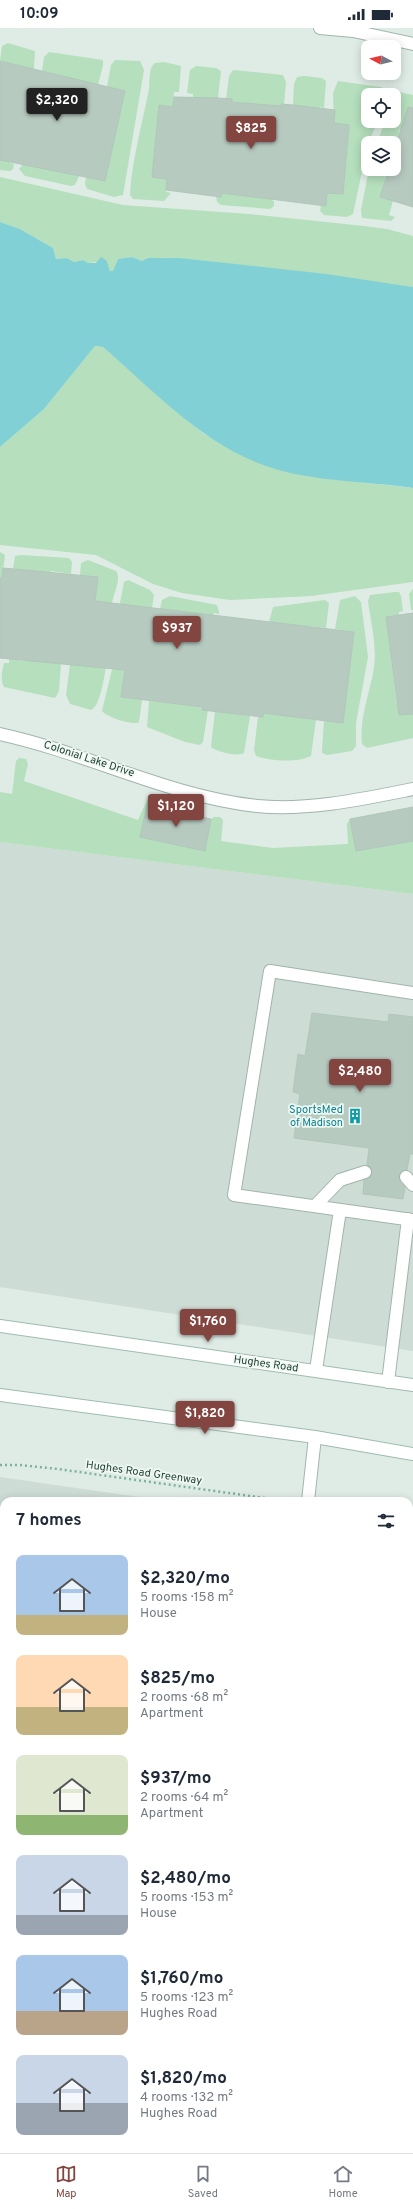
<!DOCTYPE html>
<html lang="en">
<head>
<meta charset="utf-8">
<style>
	:root { --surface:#fff; --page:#f6f6f7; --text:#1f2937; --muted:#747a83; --line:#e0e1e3; --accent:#834540 }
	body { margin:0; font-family:Overpass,sans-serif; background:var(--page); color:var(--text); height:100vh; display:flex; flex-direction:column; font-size:15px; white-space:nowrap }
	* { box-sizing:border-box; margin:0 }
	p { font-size:13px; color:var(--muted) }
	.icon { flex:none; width:22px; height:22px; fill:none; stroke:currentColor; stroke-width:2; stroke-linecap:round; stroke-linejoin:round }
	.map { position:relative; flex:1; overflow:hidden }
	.side { position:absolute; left:0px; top:1469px; width:413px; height:656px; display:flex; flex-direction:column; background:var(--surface); border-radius:12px 12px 0 0; box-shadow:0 2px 10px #0003 }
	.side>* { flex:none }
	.needle { width:26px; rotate:277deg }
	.tools { position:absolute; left:361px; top:12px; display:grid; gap:8px }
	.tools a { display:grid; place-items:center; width:40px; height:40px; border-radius:8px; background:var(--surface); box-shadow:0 2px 10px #0003; font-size:20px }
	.price { position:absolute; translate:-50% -34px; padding:0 9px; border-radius:4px; background:var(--accent); color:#fff; font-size:13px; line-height:26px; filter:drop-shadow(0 1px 2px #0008) }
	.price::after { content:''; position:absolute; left:50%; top:24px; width:12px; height:9px; margin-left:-6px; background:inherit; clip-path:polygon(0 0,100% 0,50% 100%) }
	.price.selected { background:#222; color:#fff }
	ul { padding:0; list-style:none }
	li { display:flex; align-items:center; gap:12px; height:100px; padding:0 16px }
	li span { display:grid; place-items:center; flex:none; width:112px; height:80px; border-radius:8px; color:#555 }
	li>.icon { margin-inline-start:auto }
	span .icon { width:48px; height:48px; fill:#fffc; stroke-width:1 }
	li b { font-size:17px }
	h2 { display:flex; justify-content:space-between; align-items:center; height:48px; padding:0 16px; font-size:17px }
	.status { display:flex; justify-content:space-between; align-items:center; height:28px; padding:0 20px; background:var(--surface); direction:ltr }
	.status svg { height:11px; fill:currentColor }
	.dock { display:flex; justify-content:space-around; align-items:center; height:56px; border-top:1px solid var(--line); background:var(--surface); font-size:11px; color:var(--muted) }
	.dock a { display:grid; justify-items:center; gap:2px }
	.dock .selected { color:var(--accent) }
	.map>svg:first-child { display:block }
</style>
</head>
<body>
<div class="status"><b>10:09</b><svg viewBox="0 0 49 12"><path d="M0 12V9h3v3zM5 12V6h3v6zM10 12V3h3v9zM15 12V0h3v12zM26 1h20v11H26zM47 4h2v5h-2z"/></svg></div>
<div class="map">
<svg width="413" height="2125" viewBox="0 0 413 2125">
	<rect width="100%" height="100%" fill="#dfece5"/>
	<!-- built -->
	<path fill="#cddcd4" d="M0 814 413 866V1323L0 1259Z
		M0 1449 167 1473H4V1939L0 1938Z
		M409 1508 413 1509V1563L409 1580Z
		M409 1994 413 1995V2125H284V2121H409Z"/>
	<!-- green -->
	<path fill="#b5dfbd" d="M8 15 35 23 34 41 0 47 3 33H0L2 18Z
		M49 24 103 32V37L98 57 46 47V44L42 43 44 29Z
		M115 32 140 33 144 42 123 167 114 169 87 161 85 156 86 149 105 153 125 63 107 59 111 37Z
		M164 34 181 38 179 64H174L173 79 159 77 152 149 167 151 166 164 171 165 164 173 133 171 130 167C132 131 142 97 149 61 150 53 148 40 155 35Z
		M196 38 216 40 221 43 218 70H215L214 82 208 71 193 69V66L187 65 190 42Z
		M233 42 283 47 286 54 284 76H281L280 79 246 86V75L232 74 231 71H226L229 48Z
		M304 48 322 50 326 53 324 80 320 79 319 83 293 77 294 56 297 49Z
		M338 53 381 59 385 61 386 67H368V93H378L368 115 353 186 347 189 324 187 320 183 321 177 326 178 327 165 343 166 349 97 334 95 333 65Z
		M399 64 413 67V104L400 101 394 122V115H377L385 93H394L393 67Z
		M0 118 13 121 10 135 14 136 13 141 10 143 0 142Z
		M24 135 79 148 75 157 71 158 25 148 19 141Z
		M369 141H388L380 169 393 173 389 187 395 189 391 193 362 190 361 182Z
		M0 149 123 177 249 186 364 198 387 201 413 208V259C349 250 285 241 220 235 200 232 160 226 142 233L132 229 118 231 113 244 110 243 107 233 88 235 83 232 74 234 67 230 56 231 53 220 20 201 0 194Z
		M222 165 272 170 271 172 274 173V178L270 181 221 177 217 174 216 168 221 169Z
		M95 318 103 319 204 406 270 439 332 451 413 460V554L311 568 230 572 182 565 153 556 96 527 0 517V419L44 381Z
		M0 524 5 527 2 551 0 550Z
		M21 527 69 530 72 534 71 546 51 543 50 554 33 543 13 541 15 528Z
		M88 532 116 543C122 551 113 566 112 576 110 593 107 676 91 682L70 676 66 667 70 636 88 638 97 549 80 547 81 535Z
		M128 552 150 562 154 567 152 580 133 578 121 669 142 672 139 694C133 698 107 689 102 683L114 633 118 585 124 554Z
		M413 561V582H411L409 566Z
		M395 564H399L401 568 403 583 399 584V587L386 589 397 677 413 678V710L367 720 362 716C359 690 370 665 374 640 377 618 371 595 368 573L370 567Z
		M170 568 217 577 219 584V586L214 585 213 588 160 581 162 572Z
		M355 568 361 574 368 629 356 695V718L352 723 327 727 322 725V722L324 693 343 695 354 604 335 601 340 572Z
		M325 572 329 575 326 600 307 598 306 607 269 594 273 579Z
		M26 624 61 635 59 663 55 670 4 659C0 652 2 643 4 635H9V631L25 633Z
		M171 664 187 666 186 677 203 679 202 682H208L203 714 200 717 185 714 147 699 149 673 170 675Z
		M295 679 294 689 316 692 311 728C298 735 269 733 256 728L254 722 258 689H262L263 685 280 687Z
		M215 683 250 688 244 725C236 729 218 724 211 719Z
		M19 730 26 731 28 736 24 753 138 792 147 772 150 773 141 809 204 823 211 791 214 789H220L223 792 221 813 273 820 348 816 347 796 350 791 356 823 413 813V866L0 814V764L12 766 16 733Z
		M413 1563V1995L409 1994V1580Z
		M0 1938 4 1939V2121H284V2125H0Z"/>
	<!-- water -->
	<path fill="#81d0d6" d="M0 194 20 201 53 220 56 231 67 230 74 234 83 232 88 235H96L101 229 107 233 110 243H113L118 231 132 229 142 233 148 230H180L326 246 413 259V460C366 453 315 454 269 439 203 417 154 363 103 319L95 318 44 381 0 419Z"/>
	<!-- building -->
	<path fill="#b7cac0" stroke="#b1c6bb" d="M0 33 125 63 105 153 0 132Z
		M174 69 218 70 232 71V74L281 78V76L293 77 335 82 334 95 349 97 343 166 327 165 326 178 222 165 221 169 166 162 167 151 152 149 159 77 173 79Z
		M408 79 413 80V179L380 169 389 141H394V123Z
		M3 540 98 549 95 573 354 604 343 695 263 685V689L202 682 203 679 121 669 125 642 0 630V550H2Z
		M413 585V686L399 687 386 589Z
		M147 777 211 791 205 823 140 809Z
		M413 779V813L356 823 350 791Z
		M312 985 388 994 389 986 413 989V1126H410L407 1142 401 1143 399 1147 400 1154 405 1159 403 1171 363 1166 364 1152 370 1149 372 1145 370 1139 367 1137 369 1120 294 1110 300 1066 293 1064 298 1026 305 1028Z"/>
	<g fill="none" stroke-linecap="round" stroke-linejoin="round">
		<!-- lane casing -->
		<g stroke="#a1b4ac" stroke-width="14">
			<path id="lane" d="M320 0 353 3 413 16
				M0 706C87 725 168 768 257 778 308 783 363 771 413 761
				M413 965 270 943 234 1167 413 1192
				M406 1149 413 1157
				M315 1178 340 1152 365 1144
				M316 1342 340 1182
				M388 1354 408 1191
				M308 1473 315 1409
				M409 2106 413 2078
				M406 2125 407 2121"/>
		</g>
		<!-- secondary casing -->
		<g stroke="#9fbbaf" stroke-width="14">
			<path id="secondary" d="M0 1298 413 1357
				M0 1367 315 1409 413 1426"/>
		</g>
		<!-- path -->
		<path stroke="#7cb29d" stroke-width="2.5" stroke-dasharray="2 3" stroke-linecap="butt" d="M0 1437H19L58 1441 286 1473"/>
		<!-- lane -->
		<use href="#lane" stroke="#fff" stroke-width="12"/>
		<!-- secondary -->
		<use href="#secondary" stroke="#fff" stroke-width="12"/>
	</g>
	<!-- icons -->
	<defs>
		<g id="building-bare" transform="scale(1.2)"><path d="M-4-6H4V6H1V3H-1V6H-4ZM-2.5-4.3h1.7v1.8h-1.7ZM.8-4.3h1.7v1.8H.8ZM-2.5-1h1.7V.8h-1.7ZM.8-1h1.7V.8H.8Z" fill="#0f9aa8" stroke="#eff8f3" stroke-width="2.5" paint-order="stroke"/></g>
	</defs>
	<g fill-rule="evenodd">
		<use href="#building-bare" x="355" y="1088"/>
	</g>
	<g text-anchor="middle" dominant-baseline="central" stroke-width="3.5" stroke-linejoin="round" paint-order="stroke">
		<!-- street labels -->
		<g font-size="11" fill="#1e3d32" stroke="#eff8f3">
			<text transform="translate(89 731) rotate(18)">Colonial Lake Drive</text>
			<text transform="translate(266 1336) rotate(8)">Hughes Road</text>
			<text transform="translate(144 1445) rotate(8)">Hughes Road Greenway</text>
		</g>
		<!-- culture labels -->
		<g font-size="11" fill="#0d838f" stroke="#eff8f3" text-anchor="end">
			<text x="343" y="1082">SportsMed<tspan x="343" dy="13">of Madison</tspan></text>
		</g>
	</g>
</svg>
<div class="tools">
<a><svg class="needle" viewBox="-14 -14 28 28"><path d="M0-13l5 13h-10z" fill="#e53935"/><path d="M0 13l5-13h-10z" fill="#747a83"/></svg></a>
<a><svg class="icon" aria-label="locate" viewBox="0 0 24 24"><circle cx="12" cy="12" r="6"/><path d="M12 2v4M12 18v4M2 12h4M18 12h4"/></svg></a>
<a><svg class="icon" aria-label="layers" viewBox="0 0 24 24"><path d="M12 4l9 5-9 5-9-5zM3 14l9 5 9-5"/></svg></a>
</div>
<b class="price selected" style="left:57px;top:94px">$2,320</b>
<b class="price" style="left:251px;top:122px">$825</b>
<b class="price" style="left:177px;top:622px">$937</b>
<b class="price" style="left:176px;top:800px">$1,120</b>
<b class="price" style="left:360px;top:1065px">$2,480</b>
<b class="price" style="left:208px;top:1315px">$1,760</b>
<b class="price" style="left:205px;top:1407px">$1,820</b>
<section class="side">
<h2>7 homes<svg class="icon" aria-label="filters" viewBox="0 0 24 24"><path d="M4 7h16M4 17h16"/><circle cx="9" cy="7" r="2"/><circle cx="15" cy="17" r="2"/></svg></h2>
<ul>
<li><span style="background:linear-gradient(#a9c7e8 75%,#c2b280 0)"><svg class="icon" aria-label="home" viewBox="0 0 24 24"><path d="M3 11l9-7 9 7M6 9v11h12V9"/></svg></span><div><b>$2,320/mo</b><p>5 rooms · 158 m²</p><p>House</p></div></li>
<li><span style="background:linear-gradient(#ffd9b3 65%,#c2b280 0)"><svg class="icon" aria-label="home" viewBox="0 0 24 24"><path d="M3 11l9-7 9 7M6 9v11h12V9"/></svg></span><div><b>$825/mo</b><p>2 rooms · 68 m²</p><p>Apartment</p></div></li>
<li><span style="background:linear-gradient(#dfe7d0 75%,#8fb573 0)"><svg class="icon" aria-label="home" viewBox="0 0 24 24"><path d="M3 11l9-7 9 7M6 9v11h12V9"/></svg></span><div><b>$937/mo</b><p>2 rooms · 64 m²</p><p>Apartment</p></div></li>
<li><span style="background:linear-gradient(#c9d6e8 75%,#9aa5b1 0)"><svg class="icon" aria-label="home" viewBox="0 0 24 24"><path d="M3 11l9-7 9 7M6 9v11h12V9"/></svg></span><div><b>$2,480/mo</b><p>5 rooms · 153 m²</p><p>House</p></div></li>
<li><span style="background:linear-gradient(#a9c7e8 70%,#b9a48a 0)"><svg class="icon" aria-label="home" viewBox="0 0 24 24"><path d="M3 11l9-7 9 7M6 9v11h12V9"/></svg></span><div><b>$1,760/mo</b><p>5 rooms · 123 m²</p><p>Hughes Road</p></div></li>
<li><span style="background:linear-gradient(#c9d6e8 60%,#9aa5b1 0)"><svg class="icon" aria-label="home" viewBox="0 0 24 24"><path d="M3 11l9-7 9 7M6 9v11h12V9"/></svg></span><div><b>$1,820/mo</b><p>4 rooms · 132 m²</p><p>Hughes Road</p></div></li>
</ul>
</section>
</div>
<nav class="dock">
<a class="selected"><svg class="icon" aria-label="map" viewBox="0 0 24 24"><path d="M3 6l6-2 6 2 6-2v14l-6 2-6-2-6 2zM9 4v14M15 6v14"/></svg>Map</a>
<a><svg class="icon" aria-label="saved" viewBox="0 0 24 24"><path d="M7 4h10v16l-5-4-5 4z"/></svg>Saved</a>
<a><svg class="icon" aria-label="home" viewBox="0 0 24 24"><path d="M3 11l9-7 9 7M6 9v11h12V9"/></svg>Home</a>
</nav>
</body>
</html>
